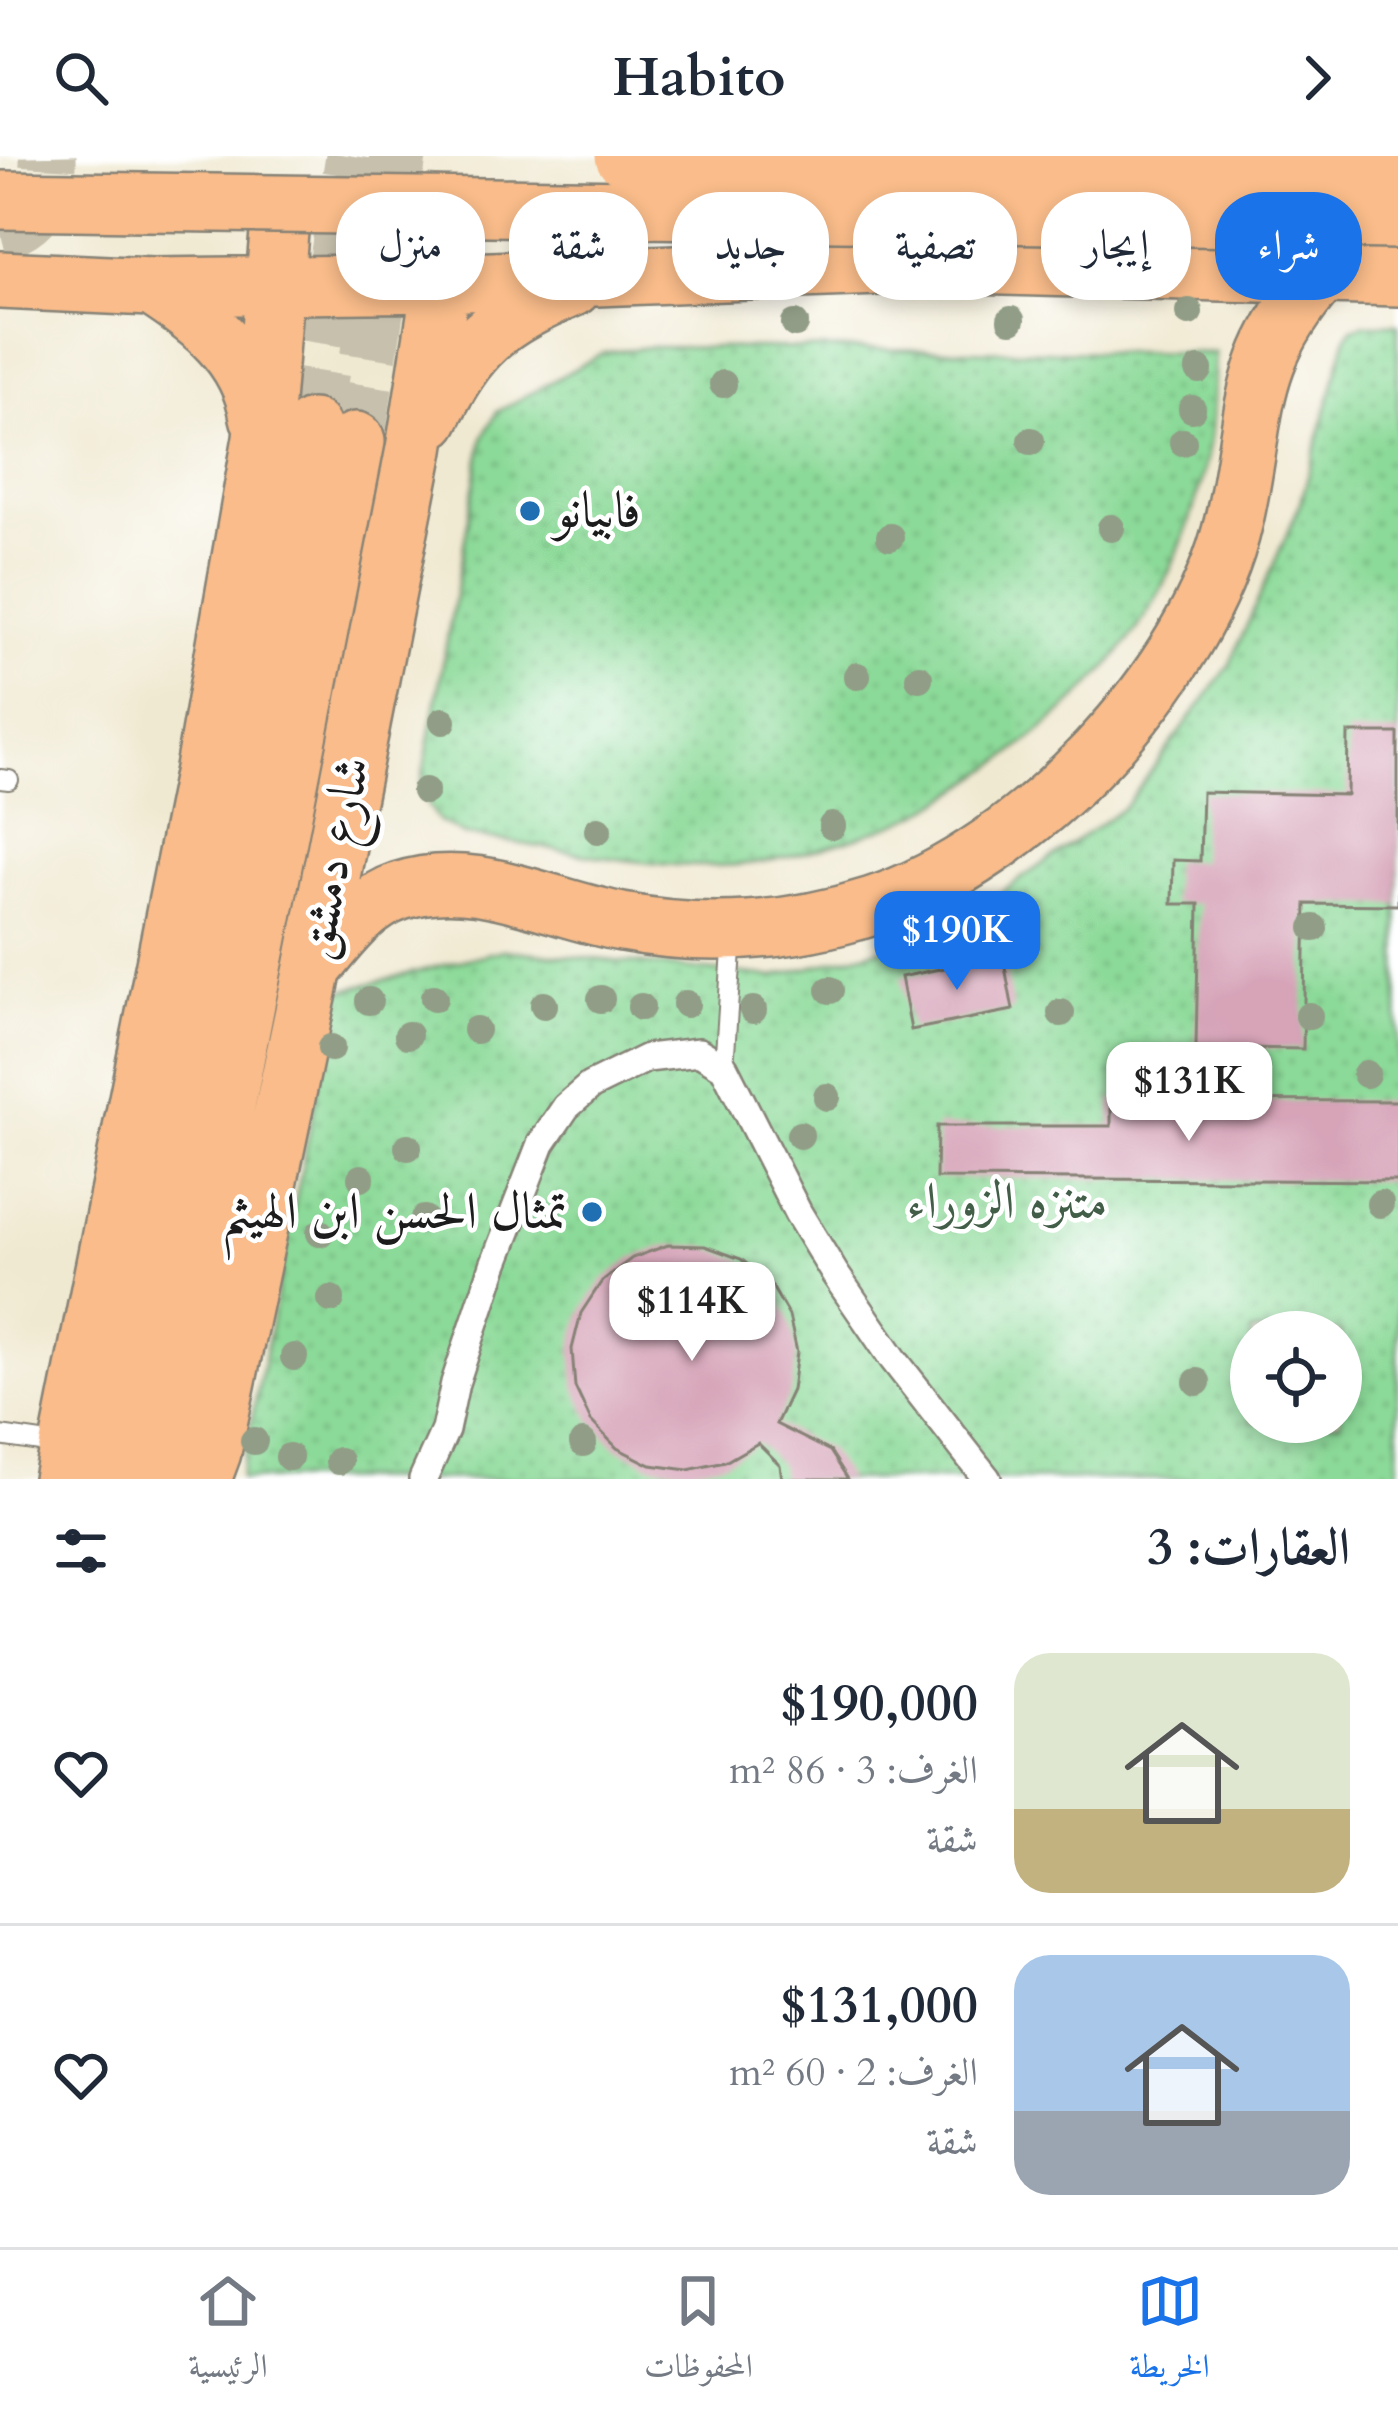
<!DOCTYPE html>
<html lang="ar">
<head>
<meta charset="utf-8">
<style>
	:root { --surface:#fff; --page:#f6f6f7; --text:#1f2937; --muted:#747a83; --line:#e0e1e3; --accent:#1a73e8 }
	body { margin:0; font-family:Cardo,Amiri,serif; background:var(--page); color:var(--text); direction:rtl; height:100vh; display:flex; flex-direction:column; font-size:45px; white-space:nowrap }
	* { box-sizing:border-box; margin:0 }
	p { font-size:39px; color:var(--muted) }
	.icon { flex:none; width:66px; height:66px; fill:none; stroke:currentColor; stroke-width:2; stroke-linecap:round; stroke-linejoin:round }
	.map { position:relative; height:1323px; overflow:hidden; direction:ltr }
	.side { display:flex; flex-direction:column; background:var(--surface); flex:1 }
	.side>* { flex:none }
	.hud { position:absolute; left:36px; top:36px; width:1326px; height:108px; direction:rtl; display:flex; gap:24px }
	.fabs { position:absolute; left:1230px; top:1155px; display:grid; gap:24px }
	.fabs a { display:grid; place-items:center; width:132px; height:132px; border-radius:50%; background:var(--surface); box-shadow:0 6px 18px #0003; font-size:60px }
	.price { position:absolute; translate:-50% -102px; padding:0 27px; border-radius:24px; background:#fff; color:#222; font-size:39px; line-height:78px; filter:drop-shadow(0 3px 6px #0008) }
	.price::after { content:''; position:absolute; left:50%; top:72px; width:36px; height:27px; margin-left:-18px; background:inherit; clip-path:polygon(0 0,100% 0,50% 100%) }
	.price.on { background:var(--accent); color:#fff }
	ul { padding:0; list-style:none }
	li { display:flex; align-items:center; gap:36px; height:300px; padding:0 48px }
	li+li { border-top:3px solid var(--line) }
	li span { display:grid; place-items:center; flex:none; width:336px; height:240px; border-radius:36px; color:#555 }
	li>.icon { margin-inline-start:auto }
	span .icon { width:144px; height:144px; fill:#fffc; stroke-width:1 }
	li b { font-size:51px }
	h2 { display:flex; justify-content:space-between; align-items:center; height:144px; padding:0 48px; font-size:51px }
	.pill { padding:0 42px; border-radius:48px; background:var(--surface); box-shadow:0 6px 18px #0003; font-size:42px; line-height:108px }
	.pill.on { background:var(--accent); color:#fff }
	header { display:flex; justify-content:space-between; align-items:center; height:156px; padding:0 48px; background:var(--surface); font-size:54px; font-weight:700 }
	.tabs { display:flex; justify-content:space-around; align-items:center; height:168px; border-top:3px solid var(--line); background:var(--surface); font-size:33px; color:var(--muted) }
	.tabs a { display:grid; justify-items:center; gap:6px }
	.tabs .on { color:var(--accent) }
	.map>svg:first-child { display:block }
</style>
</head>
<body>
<header><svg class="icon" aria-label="forward" viewBox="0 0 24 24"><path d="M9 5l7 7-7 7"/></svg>Habito<svg class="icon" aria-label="search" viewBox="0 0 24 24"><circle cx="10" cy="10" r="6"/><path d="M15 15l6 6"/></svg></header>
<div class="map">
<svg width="1398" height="1323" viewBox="0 0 1398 1323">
	<defs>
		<pattern id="grass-dots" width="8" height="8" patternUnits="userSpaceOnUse" patternTransform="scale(3)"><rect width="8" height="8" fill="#8cda99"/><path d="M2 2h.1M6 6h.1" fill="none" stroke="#78ba83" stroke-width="1.8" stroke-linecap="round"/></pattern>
	</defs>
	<rect width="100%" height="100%" fill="#fff"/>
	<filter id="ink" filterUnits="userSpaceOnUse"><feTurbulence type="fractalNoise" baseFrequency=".00833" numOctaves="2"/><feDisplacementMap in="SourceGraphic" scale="24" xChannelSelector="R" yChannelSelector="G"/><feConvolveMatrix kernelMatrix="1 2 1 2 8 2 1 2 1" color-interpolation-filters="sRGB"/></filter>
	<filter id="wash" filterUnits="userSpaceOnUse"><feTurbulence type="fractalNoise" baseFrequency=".004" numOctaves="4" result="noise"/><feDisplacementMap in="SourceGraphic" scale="48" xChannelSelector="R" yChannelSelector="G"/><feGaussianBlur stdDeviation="2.7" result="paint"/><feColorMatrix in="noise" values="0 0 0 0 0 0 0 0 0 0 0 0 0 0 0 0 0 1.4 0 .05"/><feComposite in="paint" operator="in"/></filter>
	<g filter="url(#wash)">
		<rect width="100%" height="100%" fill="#f0e9d1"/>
		<!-- grass -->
		<path fill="url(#grass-dots)" stroke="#547b5a" stroke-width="3" fill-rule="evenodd" d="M1364 168H1398V1323H240L337 836 503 794 773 821 944 776 1125 651 1229 510 1301 346 1347 180 1351 173ZM1251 1176H1341V1266H1251Z
			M649 191 1215 197C1213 226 1214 258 1209 288 1200 342 1178 404 1151 451 1103 533 1017 599 937 648 899 671 799 701 755 707 667 719 552 691 464 679L439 665 420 636 483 282 497 256 603 197Z"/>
		<g id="blocks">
			<!-- building -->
			<path fill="#d6a3b7" d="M1348 577H1398V749L1306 748 1303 893 1196 891 1199 748H1172L1173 704 1200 705 1202 636 1347 639Z
				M1003 800 1013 854 911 874 901 821Z
				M1111 944 1398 945V1025L936 1022 937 970H1111Z
				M668 1089 705 1090 741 1103 770 1127 789 1160 797 1196 792 1234 776 1268 830 1295 848 1323H782L780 1309 758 1287 725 1306 688 1314 651 1309 617 1292 591 1265 575 1231 572 1193 581 1157 602 1125 632 1102Z"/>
		</g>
	</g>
	<g filter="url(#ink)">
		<use href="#blocks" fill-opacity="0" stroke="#868276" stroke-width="3"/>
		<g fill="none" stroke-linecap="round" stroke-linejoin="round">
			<!-- primary-tunnel -->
			<path stroke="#c6c0ad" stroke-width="57" stroke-dasharray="57 28" stroke-linecap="butt" d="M0 74C36 65 49 36 48 0
				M279 76 286 0
				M449 78 458 0
				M312 272 354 0
				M356 285 398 0"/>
			<!-- service casing -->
			<g stroke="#868276" stroke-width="22">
				<path id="service" d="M0 623 9 624
					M724 911 733 780
					M0 1280 61 1289"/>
			</g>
			<!-- pedestrian casing -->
			<g stroke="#868276" stroke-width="32">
				<path id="pedestrian" d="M423 1323 445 1274 455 1227 494 1109 541 988 566 951 590 930 647 902 699 896 724 911 798 1057 835 1118 894 1204 987 1323"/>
			</g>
			<!-- primary casing -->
			<g stroke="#868276" stroke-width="62">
				<path id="primary" d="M0 124 152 131 441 127 932 108 1398 121
					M152 131C202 163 249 198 259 261
					M430 263C469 185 494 165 573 131
					M313 812C339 782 361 748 400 735 473 710 550 753 622 766 706 782 792 776 873 750 1026 700 1198 522 1234 364 1258 260 1243 208 1320 121
					M62 1323 204 613 262 282 279 76
					M102 1323 115 1285 312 272
					M153 1323 356 285
					M202 1323 212 1296 313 812 415 293 449 78"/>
			</g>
			<!-- service -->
			<use href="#service" stroke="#fff" stroke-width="18"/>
			<!-- pedestrian -->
			<use href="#pedestrian" stroke="#fff" stroke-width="27"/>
			<!-- primary -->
			<use href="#primary" stroke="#f9bc8a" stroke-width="57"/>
			<!-- primary-bridge casing -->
			<g stroke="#868276" stroke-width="62" stroke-linecap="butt">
				<path id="primary-bridge" d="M624 0 1398 15
					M0 44 1398 64"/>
			</g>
			<!-- primary-bridge -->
			<use href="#primary-bridge" stroke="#f9bc8a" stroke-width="57"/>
		</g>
		<!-- trees -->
		<g fill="#919d86">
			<circle cx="1189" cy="156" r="14"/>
			<circle cx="1011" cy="164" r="14"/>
			<circle cx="795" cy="168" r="14"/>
			<circle cx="1199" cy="214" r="14"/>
			<circle cx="723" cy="228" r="14"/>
			<circle cx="1192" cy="253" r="14"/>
			<circle cx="1031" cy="285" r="14"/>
			<circle cx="1183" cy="286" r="14"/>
			<circle cx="1111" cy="372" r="14"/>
			<circle cx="890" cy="381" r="14"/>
			<circle cx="857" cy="520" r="14"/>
			<circle cx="919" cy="522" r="14"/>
			<circle cx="443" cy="565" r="14"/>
			<circle cx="425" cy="635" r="14"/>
			<circle cx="832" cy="670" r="14"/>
			<circle cx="598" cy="674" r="14"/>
			<circle cx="1314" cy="772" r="14"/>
			<circle cx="830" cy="834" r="14"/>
			<circle cx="434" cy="842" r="14"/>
			<circle cx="601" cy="843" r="14"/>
			<circle cx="369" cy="845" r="14"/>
			<circle cx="686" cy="848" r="14"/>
			<circle cx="544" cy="849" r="14"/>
			<circle cx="641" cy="851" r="14"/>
			<circle cx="753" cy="854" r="14"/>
			<circle cx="1061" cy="857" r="14"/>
			<circle cx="1309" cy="860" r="14"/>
			<circle cx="476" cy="874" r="14"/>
			<circle cx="408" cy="879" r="14"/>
			<circle cx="331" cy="892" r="14"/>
			<circle cx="1366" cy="918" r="14"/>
			<circle cx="827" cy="941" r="14"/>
			<circle cx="800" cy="979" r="14"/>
			<circle cx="408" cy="991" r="14"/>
			<circle cx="361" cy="1022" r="14"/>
			<circle cx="1380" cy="1048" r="14"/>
			<circle cx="424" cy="1063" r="14"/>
			<circle cx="320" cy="1077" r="14"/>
			<circle cx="331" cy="1143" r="14"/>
			<circle cx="294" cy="1201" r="14"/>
			<circle cx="1197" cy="1226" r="14"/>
			<circle cx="254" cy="1285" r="14"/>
			<circle cx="583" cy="1287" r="14"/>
			<circle cx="289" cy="1301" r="14"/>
			<circle cx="339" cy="1305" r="14"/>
		</g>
	</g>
	<!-- markers -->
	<g fill="#1f6fb2" stroke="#fff" stroke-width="4.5">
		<circle cx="530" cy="355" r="12"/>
		<circle cx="592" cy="1056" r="12"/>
	</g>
	<g text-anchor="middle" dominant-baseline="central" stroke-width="9" stroke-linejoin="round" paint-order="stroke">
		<!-- poi labels -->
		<g font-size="51" fill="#1c1c1c" stroke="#fff" text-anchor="start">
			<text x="554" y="355">فابيانو</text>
			<text x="568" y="1056" text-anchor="end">تمثال الحسن ابن الهيثم</text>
		</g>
		<!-- street labels -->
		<g font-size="51" fill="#1c1c1c" stroke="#fff">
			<text transform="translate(334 702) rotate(-79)">شارع دمشق</text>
		</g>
		<!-- park labels -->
		<g font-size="51" fill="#435e48" stroke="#fff">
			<text x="1007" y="1046">متنزه الزوراء</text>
		</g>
	</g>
</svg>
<div class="fabs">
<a><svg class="icon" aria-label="locate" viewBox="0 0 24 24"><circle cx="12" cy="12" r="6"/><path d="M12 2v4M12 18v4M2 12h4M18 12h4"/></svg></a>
</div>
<b class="price on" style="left:957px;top:837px">$190K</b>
<b class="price" style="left:1189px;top:988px">$131K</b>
<b class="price" style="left:692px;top:1208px">$114K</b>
<div class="hud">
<a class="pill on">شراء</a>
<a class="pill">إيجار</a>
<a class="pill">تصفية</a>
<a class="pill">جديد</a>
<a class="pill">شقة</a>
<a class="pill">منزل</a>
</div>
</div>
<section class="side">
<h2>العقارات: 3<svg class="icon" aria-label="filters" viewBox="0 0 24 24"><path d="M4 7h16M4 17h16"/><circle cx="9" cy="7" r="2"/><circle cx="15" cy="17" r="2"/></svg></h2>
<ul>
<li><span style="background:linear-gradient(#dfe7d0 65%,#c2b280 0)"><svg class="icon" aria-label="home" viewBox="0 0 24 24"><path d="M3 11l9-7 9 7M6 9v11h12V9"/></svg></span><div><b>$190,000</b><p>الغرف: 3 · 86 m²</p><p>شقة</p></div><svg class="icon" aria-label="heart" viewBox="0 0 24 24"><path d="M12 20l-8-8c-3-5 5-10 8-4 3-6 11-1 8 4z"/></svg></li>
<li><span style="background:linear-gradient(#a9c7e8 65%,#9aa5b1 0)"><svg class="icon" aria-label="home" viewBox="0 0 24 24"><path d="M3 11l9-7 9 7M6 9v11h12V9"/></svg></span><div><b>$131,000</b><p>الغرف: 2 · 60 m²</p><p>شقة</p></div><svg class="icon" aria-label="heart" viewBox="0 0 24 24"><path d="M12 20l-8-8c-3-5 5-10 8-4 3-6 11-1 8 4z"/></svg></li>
</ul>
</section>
<nav class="tabs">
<a class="on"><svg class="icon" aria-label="map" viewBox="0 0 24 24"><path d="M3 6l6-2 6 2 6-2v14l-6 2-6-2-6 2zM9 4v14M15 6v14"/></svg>الخريطة</a>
<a><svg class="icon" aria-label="saved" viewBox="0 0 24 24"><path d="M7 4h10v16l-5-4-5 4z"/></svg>المحفوظات</a>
<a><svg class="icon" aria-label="home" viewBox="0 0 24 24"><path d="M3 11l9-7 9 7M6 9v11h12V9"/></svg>الرئيسية</a>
</nav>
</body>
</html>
